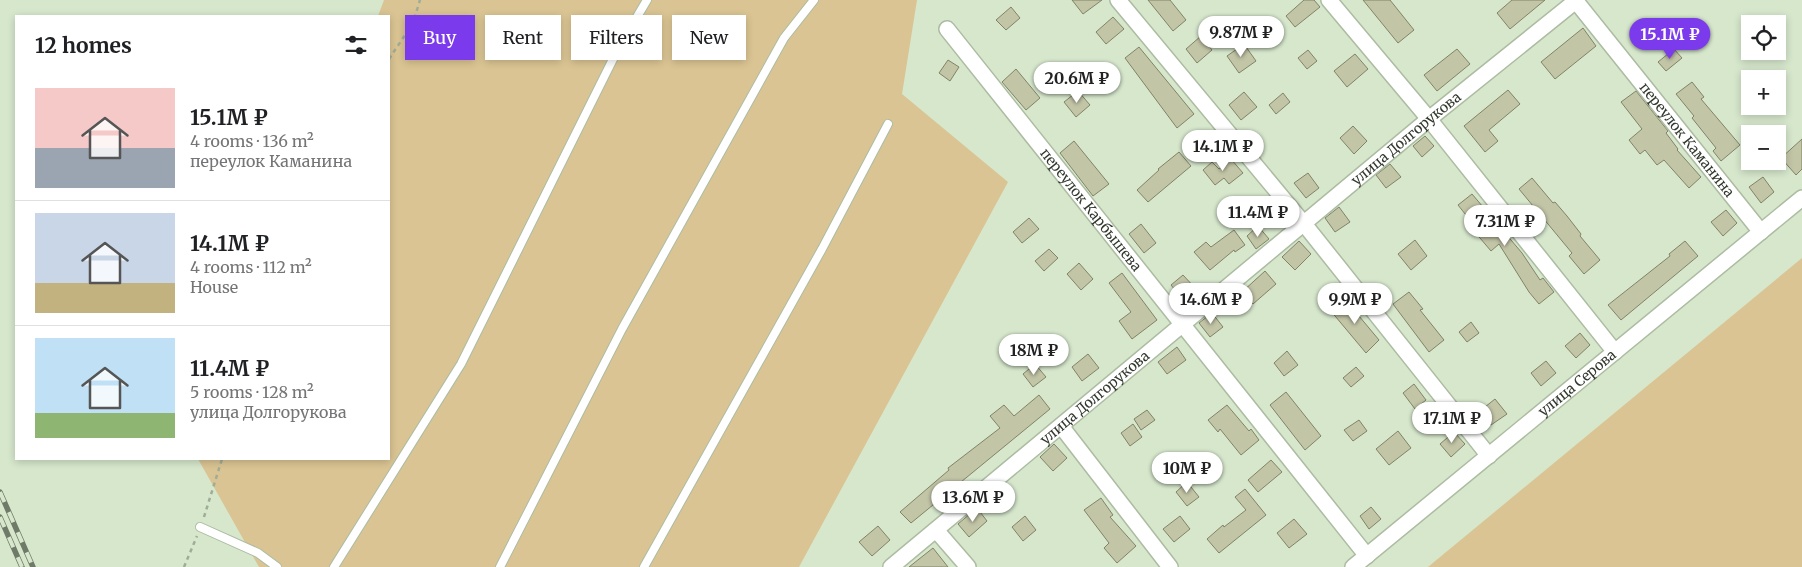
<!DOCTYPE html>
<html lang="en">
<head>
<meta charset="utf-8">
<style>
	:root { --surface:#fff; --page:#f2f2f2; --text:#202124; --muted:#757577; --line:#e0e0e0; --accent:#7c3aed }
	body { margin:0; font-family:Merriweather,serif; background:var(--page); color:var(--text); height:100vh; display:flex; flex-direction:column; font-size:19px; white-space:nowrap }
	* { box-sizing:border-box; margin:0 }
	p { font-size:16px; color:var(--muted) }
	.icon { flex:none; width:28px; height:28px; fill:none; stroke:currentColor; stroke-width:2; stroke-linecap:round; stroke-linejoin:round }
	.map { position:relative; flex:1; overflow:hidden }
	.details { position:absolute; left:15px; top:15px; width:375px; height:445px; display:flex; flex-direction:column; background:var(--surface); border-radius:0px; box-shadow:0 2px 8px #0003 }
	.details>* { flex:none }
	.top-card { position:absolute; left:405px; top:15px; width:475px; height:45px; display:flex; gap:10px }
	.tools { position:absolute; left:1741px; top:15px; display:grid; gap:10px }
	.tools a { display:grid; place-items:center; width:45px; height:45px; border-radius:0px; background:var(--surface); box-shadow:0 2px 8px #0003; font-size:25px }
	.price { position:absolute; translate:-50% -42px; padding:0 11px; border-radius:18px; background:#fff; color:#222; font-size:16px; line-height:32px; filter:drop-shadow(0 1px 2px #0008) }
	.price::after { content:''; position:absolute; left:50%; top:30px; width:15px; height:11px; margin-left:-8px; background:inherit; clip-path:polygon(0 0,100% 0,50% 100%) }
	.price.selected { background:var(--accent); color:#fff }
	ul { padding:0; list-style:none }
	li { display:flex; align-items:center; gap:15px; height:125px; padding:0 20px }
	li+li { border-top:1px solid var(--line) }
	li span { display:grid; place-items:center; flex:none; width:140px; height:100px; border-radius:0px; color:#555 }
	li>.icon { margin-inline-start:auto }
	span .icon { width:60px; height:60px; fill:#fffc; stroke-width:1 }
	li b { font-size:21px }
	h2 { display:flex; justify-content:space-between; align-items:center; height:60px; padding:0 20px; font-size:21px }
	.chip { padding:0 18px; border-radius:0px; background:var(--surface); box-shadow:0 2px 8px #0003; font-size:18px; line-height:45px }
	.chip.selected { background:var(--accent); color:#fff }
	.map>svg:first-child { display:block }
</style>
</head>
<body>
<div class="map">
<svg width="1802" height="567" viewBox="0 0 1802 567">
	<rect width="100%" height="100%" fill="#d6e7cc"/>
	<!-- green -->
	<path fill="#dac493" d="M384 0H917L902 94 1008 182 799 567H259L198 459H389V16H378Z
		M1802 258V567H1428Z"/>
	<!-- building -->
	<path fill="#c3c5a7" stroke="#818367" d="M1072 0H1102L1083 14Z
		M1148 0H1170L1186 20 1173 31Z
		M1304 0H1314L1320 7 1295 27 1286 16Z
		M1363 0H1390L1414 30 1398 43Z
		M1512 0H1545L1510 29 1497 13Z
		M1011 7 1020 18 1006 30 996 20Z
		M1113 17 1124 29 1106 44 1096 32Z
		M1677 19 1687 31 1674 42 1664 30Z
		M1583 28 1596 46 1555 79 1541 62Z
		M1201 36 1212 50 1197 63 1186 49Z
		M1244 44 1256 61 1239 73 1227 56Z
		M1139 47 1194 114 1177 128 1125 58Z
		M1457 49 1470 64 1437 91 1424 75Z
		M1674 49 1682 58 1666 71 1658 62Z
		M1308 50 1317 61 1307 69 1298 58Z
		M1355 54 1368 69 1347 87 1334 71Z
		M948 60 959 67 950 81 939 73Z
		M1016 69 1040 98 1026 110 1002 82Z
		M1692 82 1704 97 1701 99 1740 145 1721 161 1713 151 1716 148 1692 118 1694 116 1676 94Z
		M1508 90 1520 104 1489 130 1498 141 1485 152 1464 126Z
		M1078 91 1090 105 1076 117 1064 102Z
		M1636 91 1668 131 1666 133 1678 149 1677 150 1701 177 1689 188 1664 160 1657 165 1645 150 1640 154 1629 140 1642 129 1621 102Z
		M1244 92 1257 107 1241 120 1229 105Z
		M1283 93 1290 102 1276 114 1269 105Z
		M1353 126 1367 141 1354 154 1340 138Z
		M1425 136 1434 146 1422 157 1413 146Z
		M1802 139V169L1796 175 1781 158Z
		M1074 141 1109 184 1093 196 1060 153Z
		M1179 152 1191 166 1148 202 1137 190 1159 170 1158 169Z
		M1231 159 1243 173 1229 184 1224 178 1215 185 1203 170 1212 162 1219 169Z
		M1390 164 1401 177 1386 188 1376 175Z
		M1308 173 1319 188 1306 198 1294 183Z
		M1763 177 1774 192 1761 203 1749 187Z
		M1532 178 1553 203 1555 202 1567 216 1581 234 1580 236 1600 260 1584 274 1569 256 1572 253 1519 189Z
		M1472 194 1522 253 1540 280 1543 278 1554 292 1539 304 1529 292 1499 244 1491 251 1474 231 1477 229 1458 205Z
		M1266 199 1279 215 1263 228 1250 212Z
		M1339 207 1350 222 1335 232 1325 218Z
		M1726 210 1737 223 1723 236 1711 222Z
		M1029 218 1039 229 1022 243 1013 232Z
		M1141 224 1156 243 1144 253 1129 234Z
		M1258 226 1269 239 1256 249 1247 236Z
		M1234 230 1245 245 1235 252 1234 250 1210 270 1194 252 1206 242 1211 247Z
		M1415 240 1427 256 1411 270 1398 254Z
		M1299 241 1311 254 1295 270 1282 257Z
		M1685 241 1698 256 1621 320 1608 305 1670 256 1669 254Z
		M1049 249 1058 258 1044 271 1035 261Z
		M1079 263 1093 279 1081 290 1067 274Z
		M1265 271 1276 284 1253 304 1242 292Z
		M1122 273 1157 320 1132 339 1119 321 1131 312 1109 283Z
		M1183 275 1196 289 1183 300 1171 285Z
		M1409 292 1423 309 1420 310 1444 340 1429 352 1393 304Z
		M1344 298 1379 340 1366 353 1330 310Z
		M1212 313 1223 327 1210 337 1199 323Z
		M1471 322 1479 333 1467 342 1459 332Z
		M1580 333 1590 345 1576 358 1565 346Z
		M1177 347 1186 360 1167 374 1158 362Z
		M1287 351 1298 365 1284 376 1274 363Z
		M1088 354 1099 368 1082 381 1072 367Z
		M1546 361 1556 373 1541 386 1531 373Z
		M1035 364 1046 377 1033 387 1023 374Z
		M1356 367 1364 376 1351 387 1343 378Z
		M1414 384 1426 400 1415 409 1403 393Z
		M1286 392 1321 436 1305 450 1270 405Z
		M1039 395 1050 409 911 523 900 512 949 470 948 468 1000 428 990 416 1004 405 1014 416Z
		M1495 399 1507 414 1491 425 1480 411Z
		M1227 405 1249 431 1251 429 1259 440 1241 455 1220 429 1218 432 1208 420Z
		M1147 410 1155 420 1141 430 1134 419Z
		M1359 420 1367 431 1353 441 1344 430Z
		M1133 424 1142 437 1130 446 1121 433Z
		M1398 431 1411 448 1389 465 1376 449Z
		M1454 432 1465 444 1451 457 1440 444Z
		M1054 444 1067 458 1053 471 1040 457Z
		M1175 454 1182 463 1168 475 1161 466Z
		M1271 460 1282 472 1258 492 1248 480Z
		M1187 482 1199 497 1187 506 1176 492Z
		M1245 489 1266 515 1219 553 1207 539 1223 525 1224 527 1246 510 1235 497Z
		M1101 498 1113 515 1110 517 1136 546 1117 563 1104 548 1109 543 1084 510Z
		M1371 507 1381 519 1369 529 1360 516Z
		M977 508 987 521 969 537 958 524Z
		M1025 516 1036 530 1023 541 1012 527Z
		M1180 516 1190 529 1174 542 1163 529Z
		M1294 519 1307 534 1289 548 1277 533Z
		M878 526 890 540 872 556 859 542Z
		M933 548 948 567H909Z"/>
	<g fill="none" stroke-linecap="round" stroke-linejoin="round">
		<!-- service casing -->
		<g stroke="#acbca2" stroke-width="10">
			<path id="service" d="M200 527 258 553 277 567
				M334 567 461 364 618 49 647 0
				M500 567 622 329 784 38 814 0
				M644 567 822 249 888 124"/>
		</g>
		<!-- minor casing -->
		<g stroke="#acbca2" stroke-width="18">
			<g id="minor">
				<path d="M1118 0 1305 225 1489 456"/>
				<path d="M1329 0 1429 119 1615 352"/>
				<path id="s1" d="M1575 0 1761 232"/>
				<path id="s2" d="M947 29 1367 556"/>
				<path d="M1061 426 1170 567"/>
				<path d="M936 530 968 567"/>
				<path id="s3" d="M891 567 1429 119 1577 0"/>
				<path id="s4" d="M1353 567 1802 198"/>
			</g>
		</g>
		<!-- path -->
		<path stroke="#9fad97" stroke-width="2.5" stroke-dasharray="4 4" stroke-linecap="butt" d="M389 59 413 23 420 0
			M204 517 222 459
			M184 567 197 536"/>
		<!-- service -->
		<use href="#service" stroke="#fff" stroke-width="8"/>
		<!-- minor -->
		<use href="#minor" stroke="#fff" stroke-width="15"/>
		<!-- rail casing -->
		<g stroke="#6f7a69" stroke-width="5.5">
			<path id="rail" d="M0 492 33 567
				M0 517 22 567"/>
		</g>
		<!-- rail -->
		<use href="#rail" stroke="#d6e7cc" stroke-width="4" stroke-dasharray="11" stroke-linecap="butt"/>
	</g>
	<g text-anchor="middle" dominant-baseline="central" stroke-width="4" stroke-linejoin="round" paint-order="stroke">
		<!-- street labels -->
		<g font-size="14" fill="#31382d" stroke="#d6e7cc">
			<text stroke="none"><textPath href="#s3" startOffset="670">улица Долгорукова</textPath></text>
			<text stroke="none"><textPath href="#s1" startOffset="179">переулок Каманина</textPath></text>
			<text stroke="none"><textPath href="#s2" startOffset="231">переулок Карбышева</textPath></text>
			<text stroke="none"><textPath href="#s4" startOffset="290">улица Серова</textPath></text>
			<text stroke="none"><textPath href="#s3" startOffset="265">улица Долгорукова</textPath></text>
		</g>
	</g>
</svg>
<div class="tools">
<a><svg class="icon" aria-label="locate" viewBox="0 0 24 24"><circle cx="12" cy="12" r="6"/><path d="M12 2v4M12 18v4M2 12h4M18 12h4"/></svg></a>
<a>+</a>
<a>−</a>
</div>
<b class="price" style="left:1241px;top:58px">9.87M ₽</b>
<b class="price selected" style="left:1670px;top:60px">15.1M ₽</b>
<b class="price" style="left:1077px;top:104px">20.6M ₽</b>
<b class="price" style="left:1223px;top:172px">14.1M ₽</b>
<b class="price" style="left:1258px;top:238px">11.4M ₽</b>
<b class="price" style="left:1505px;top:247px">7.31M ₽</b>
<b class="price" style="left:1211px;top:325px">14.6M ₽</b>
<b class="price" style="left:1355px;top:325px">9.9M ₽</b>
<b class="price" style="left:1034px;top:376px">18M ₽</b>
<b class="price" style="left:1452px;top:444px">17.1M ₽</b>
<b class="price" style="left:1187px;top:494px">10M ₽</b>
<b class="price" style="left:973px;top:523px">13.6M ₽</b>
<div class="top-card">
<a class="chip selected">Buy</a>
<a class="chip">Rent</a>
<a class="chip">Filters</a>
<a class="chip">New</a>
</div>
<section class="details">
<h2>12 homes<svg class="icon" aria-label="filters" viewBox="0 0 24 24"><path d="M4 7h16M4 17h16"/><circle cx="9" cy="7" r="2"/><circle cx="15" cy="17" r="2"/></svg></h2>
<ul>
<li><span style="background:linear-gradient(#f6c9c9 60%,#9aa5b1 0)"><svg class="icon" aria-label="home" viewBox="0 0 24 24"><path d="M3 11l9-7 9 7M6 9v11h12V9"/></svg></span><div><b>15.1M ₽</b><p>4 rooms · 136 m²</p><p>переулок Каманина</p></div></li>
<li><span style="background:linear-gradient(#c9d6e8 70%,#c2b280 0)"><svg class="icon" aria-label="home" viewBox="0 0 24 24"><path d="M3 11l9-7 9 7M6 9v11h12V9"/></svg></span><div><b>14.1M ₽</b><p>4 rooms · 112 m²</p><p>House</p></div></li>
<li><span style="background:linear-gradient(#bfe0f5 75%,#8fb573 0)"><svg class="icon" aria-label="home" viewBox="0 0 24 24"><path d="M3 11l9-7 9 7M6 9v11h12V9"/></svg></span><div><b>11.4M ₽</b><p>5 rooms · 128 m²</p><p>улица Долгорукова</p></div></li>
</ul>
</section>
</div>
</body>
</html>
